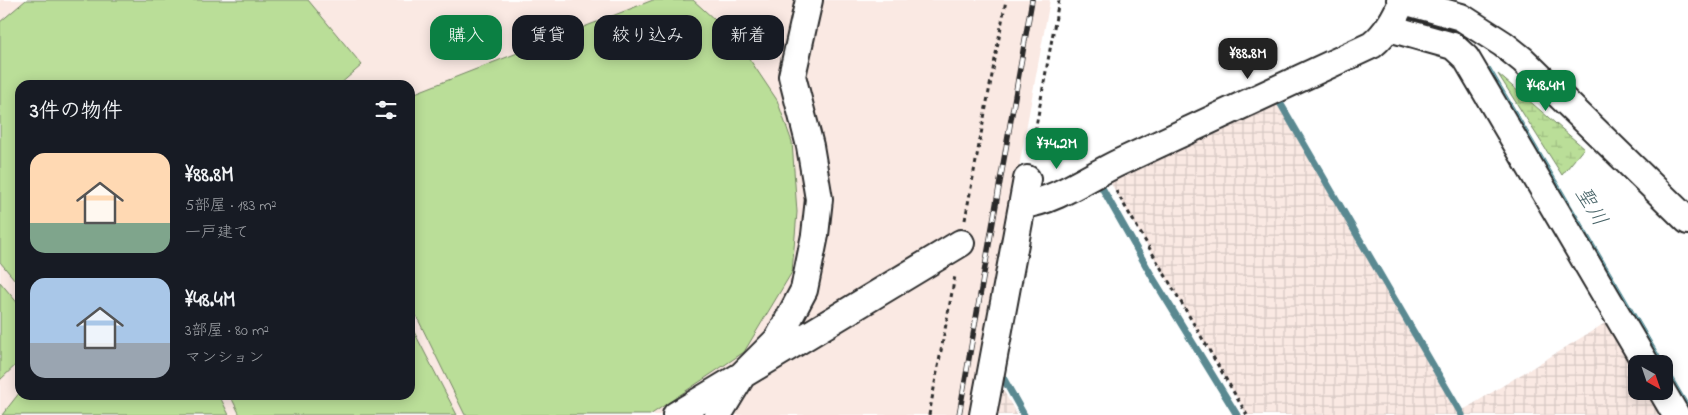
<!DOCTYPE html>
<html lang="ja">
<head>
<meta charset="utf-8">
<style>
	:root { --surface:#171b24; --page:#20242c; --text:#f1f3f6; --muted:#9ea1a6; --accent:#0b8043 }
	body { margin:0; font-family:"Indie Flower","Klee One",sans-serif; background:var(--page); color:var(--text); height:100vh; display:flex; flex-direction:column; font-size:19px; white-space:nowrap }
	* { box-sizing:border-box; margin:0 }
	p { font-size:16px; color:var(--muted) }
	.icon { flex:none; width:28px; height:28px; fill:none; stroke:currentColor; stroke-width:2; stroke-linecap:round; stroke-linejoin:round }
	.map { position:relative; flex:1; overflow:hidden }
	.side { position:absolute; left:15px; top:80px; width:400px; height:320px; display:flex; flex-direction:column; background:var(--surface); border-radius:15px; box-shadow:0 2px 12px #0003 }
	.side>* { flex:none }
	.banner { position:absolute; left:430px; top:15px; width:475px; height:45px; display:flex; gap:10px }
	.needle { width:32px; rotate:140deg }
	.fabs { position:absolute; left:1628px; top:355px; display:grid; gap:10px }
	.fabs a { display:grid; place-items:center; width:45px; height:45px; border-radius:10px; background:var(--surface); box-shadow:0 2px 12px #0003; font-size:25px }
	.price { position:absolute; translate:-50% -42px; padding:0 11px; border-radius:10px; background:var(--accent); color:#fff; font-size:16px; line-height:32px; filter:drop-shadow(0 1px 2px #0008) }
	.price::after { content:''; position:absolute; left:50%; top:30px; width:15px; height:11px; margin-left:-8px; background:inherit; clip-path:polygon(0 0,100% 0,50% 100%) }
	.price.on { background:#222; color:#fff }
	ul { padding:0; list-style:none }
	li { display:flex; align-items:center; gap:15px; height:125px; padding:0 15px }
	li span { display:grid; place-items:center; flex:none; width:140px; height:100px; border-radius:15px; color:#555 }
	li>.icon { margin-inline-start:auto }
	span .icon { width:60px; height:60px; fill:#fffc; stroke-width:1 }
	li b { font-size:21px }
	h2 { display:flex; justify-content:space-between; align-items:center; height:60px; padding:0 15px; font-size:21px }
	.pill { padding:0 18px; border-radius:15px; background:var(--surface); box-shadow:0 2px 12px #0003; font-size:18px; line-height:45px }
	.pill.on { background:var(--accent); color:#fff }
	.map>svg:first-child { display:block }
</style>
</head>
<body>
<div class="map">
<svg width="1688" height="415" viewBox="0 0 1688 415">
	<defs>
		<pattern id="industrial-grid" width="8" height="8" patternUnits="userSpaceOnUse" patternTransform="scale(1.25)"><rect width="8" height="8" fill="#fae9e3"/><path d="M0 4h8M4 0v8" fill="none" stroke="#d6c8c3"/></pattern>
		<pattern id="wetland-marsh" width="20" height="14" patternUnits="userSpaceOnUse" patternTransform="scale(1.25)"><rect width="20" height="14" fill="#bade98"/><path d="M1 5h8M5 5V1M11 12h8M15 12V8" fill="none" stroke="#a0bf83"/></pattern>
		<pattern id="water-waves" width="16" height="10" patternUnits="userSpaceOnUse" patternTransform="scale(1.25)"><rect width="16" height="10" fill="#79c8d5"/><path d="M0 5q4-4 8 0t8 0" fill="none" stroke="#63a3ad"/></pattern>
	</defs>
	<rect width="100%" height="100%" fill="#fff"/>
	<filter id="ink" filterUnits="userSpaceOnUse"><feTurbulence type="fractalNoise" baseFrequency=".02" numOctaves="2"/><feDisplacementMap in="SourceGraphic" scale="10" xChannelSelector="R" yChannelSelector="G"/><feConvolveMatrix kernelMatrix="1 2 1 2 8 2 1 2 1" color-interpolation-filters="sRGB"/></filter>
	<g filter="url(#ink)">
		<!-- built -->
		<path fill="#fae9e3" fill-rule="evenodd" d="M0 0H1050L973 415H0ZM20 85H410V395H20Z"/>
		<!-- industrial -->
		<path fill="url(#industrial-grid)" d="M1279 101 1411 331 1460 412 1610 320 1636 364V391H1652L1667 415H1247L1110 182 1116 175Z
			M996 377 1017 415H989Z"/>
		<!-- grass -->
		<path fill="#bade98" stroke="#728462" d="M26 0H308L362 65 339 85H20V286L0 262V22Z
			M653 0H693L736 39 777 100 792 142 797 212 792 272 744 352 650 415H465L410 303V95Z
			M0 282 20 306V361L0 380Z
			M410 324 457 415H240L230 395H410Z
			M20 392V395H219L229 415H2Z"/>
		<!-- wetland -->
		<path fill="url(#wetland-marsh)" stroke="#728462" d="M1498 74 1584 148 1562 175Z"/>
		<!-- water -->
		<path fill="url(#water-waves)" stroke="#5a8991" d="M1490 67 1688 404V415L1664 382V364H1653L1481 72Z"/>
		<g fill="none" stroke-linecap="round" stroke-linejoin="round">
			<!-- stream -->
			<path stroke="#5a8991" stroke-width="7" d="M1273 103 1279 101 1462 415
				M1101 186 1153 278 1237 415
				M1001 372V374L1024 415"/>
			<!-- minor casing -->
			<g stroke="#2b2b2b" stroke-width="30">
				<path id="minor" d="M1400 0 1461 17 1503 44 1523 60 1688 221
					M1389 28 1453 46 1466 58 1646 364
					M1023 205C1056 201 1090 176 1120 162 1204 123 1288 84 1372 45 1387 33 1395 17 1403 0
					M1662 391 1676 415
					M676 415 961 243
					M718 415 743 374 778 339 804 290 815 235 819 199 810 146 792 76 809 0
					M983 415 1027 179"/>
			</g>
			<!-- path -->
			<path stroke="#2b2b2b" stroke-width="3" stroke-dasharray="4 4" stroke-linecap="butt" d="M1031 154 1059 0
				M1116 191 1247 415
				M965 220 1006 0
				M929 415 955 276"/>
			<!-- minor -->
			<use href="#minor" stroke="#fff" stroke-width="26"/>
			<!-- rail casing -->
			<g stroke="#2b2b2b" stroke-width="5.5">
				<path id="rail" d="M959 415 1032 0"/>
			</g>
			<!-- rail -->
			<use href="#rail" stroke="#fff" stroke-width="4" stroke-dasharray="11" stroke-linecap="butt"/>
		</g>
	</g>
	<g text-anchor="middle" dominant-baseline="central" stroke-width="5" stroke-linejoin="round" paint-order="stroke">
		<!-- water labels -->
		<g font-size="21" font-style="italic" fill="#466266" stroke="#fff">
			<text transform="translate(1590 207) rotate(59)">聖川</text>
		</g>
	</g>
</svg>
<div class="fabs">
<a><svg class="needle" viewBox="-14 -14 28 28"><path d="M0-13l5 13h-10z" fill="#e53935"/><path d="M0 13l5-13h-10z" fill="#9ea1a6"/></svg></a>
</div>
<b class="price on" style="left:1248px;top:80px">¥88.8M</b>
<b class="price" style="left:1546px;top:112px">¥48.4M</b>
<b class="price" style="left:1057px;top:170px">¥74.2M</b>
<div class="banner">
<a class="pill on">購入</a>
<a class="pill">賃貸</a>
<a class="pill">絞り込み</a>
<a class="pill">新着</a>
</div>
<section class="side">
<h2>3件の物件<svg class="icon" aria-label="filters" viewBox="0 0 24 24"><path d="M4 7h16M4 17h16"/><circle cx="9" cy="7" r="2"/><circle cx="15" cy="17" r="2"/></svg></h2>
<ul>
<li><span style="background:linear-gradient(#ffd9b3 70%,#7fa58c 0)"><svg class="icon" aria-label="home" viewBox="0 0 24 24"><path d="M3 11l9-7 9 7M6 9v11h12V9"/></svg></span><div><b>¥88.8M</b><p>5部屋 · 183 m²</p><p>一戸建て</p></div></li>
<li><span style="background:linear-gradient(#a9c7e8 65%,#9aa5b1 0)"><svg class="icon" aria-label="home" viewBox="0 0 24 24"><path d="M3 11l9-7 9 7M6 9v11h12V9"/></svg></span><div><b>¥48.4M</b><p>3部屋 · 80 m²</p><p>マンション</p></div></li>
</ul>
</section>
</div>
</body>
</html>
